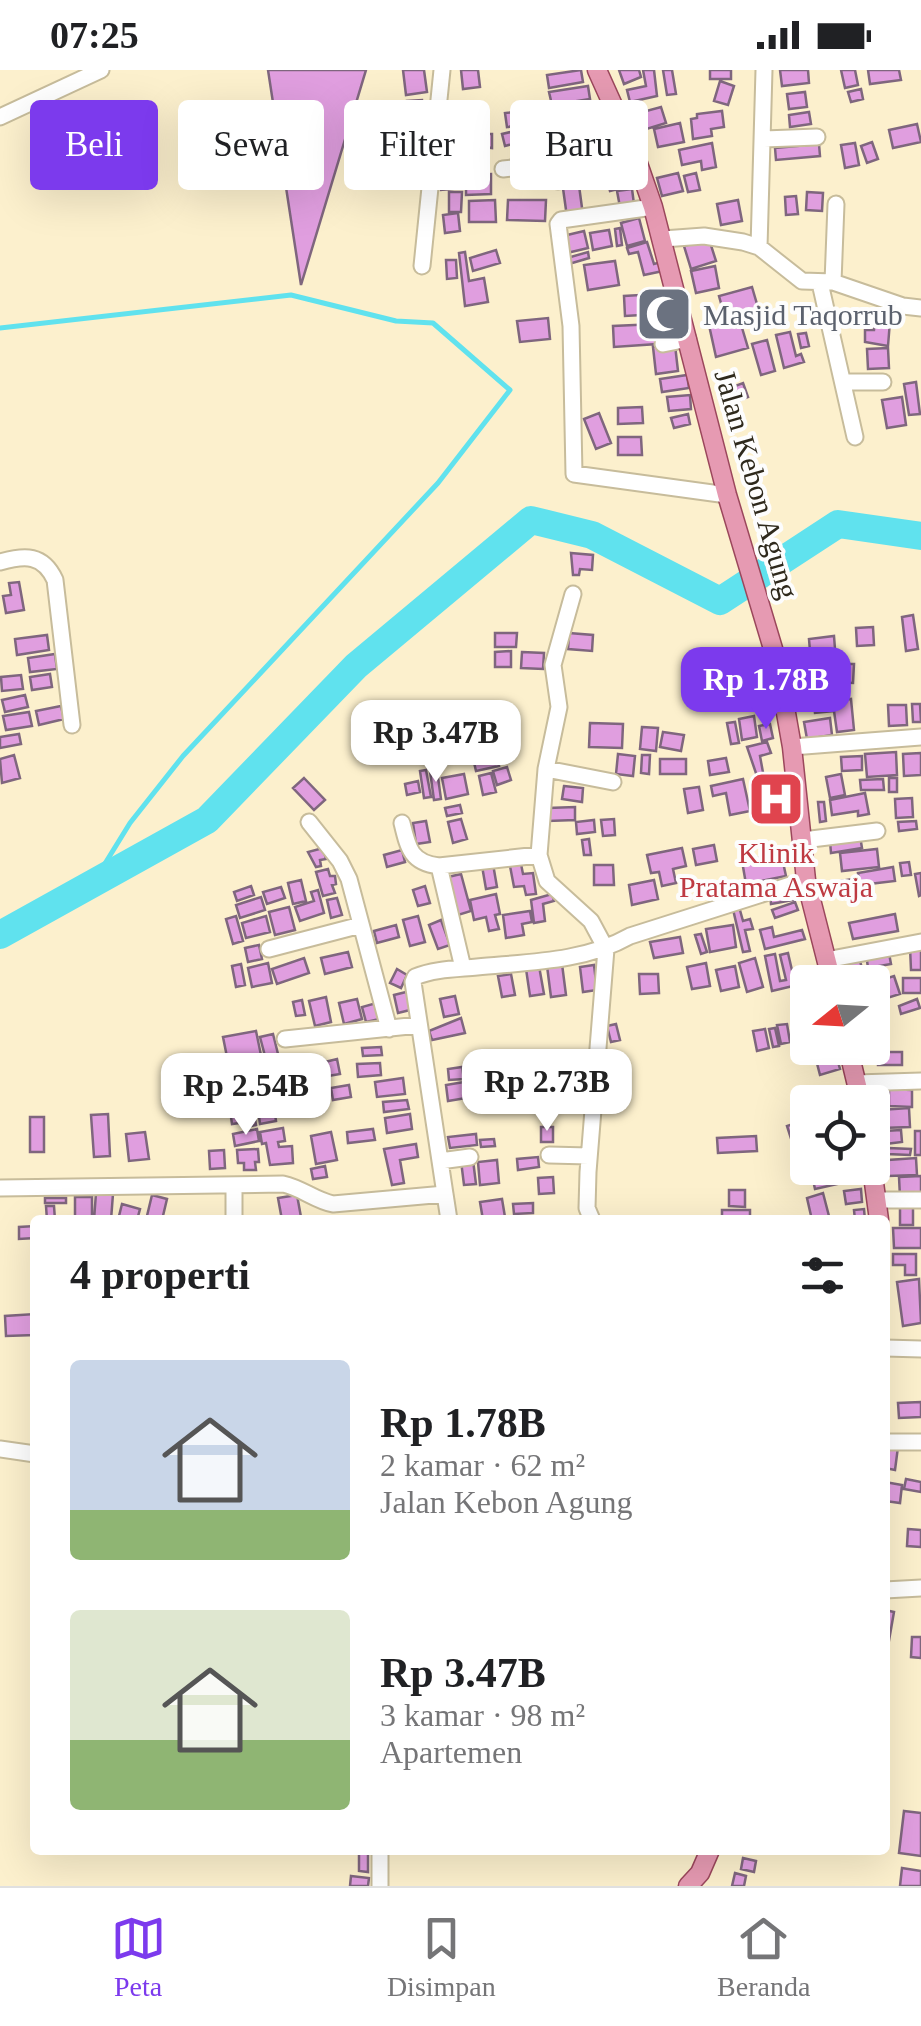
<!DOCTYPE html>
<html lang="id">
<head>
<meta charset="utf-8">
<style>
	:root { --surface:#fff; --page:#f6f6f6; --text:#202124; --muted:#757577; --line:#e0e0e0; --accent:#7c3aed }
	body { margin:0; font-family:Georgia,serif; background:var(--page); color:var(--text); height:100vh; display:flex; flex-direction:column; font-size:38px; white-space:nowrap }
	* { box-sizing:border-box; margin:0 }
	p { font-size:32px; color:var(--muted) }
	.icon { flex:none; width:55px; height:55px; fill:none; stroke:currentColor; stroke-width:2; stroke-linecap:round; stroke-linejoin:round }
	.map { position:relative; flex:1; overflow:hidden }
	.details { position:absolute; left:30px; top:1145px; width:860px; height:640px; display:flex; flex-direction:column; background:var(--surface); border-radius:10px; box-shadow:0 10px 40px #0002 }
	.details>* { flex:none }
	.banner { position:absolute; left:30px; top:30px; width:862px; height:90px; display:flex; gap:20px }
	.needle { width:65px; rotate:252deg }
	.fabs { position:absolute; left:790px; top:895px; display:grid; gap:20px }
	.fabs a { display:grid; place-items:center; width:100px; height:100px; border-radius:10px; background:var(--surface); box-shadow:0 10px 40px #0002; font-size:50px }
	.price { position:absolute; translate:-50% -85px; padding:0 22px; border-radius:20px; background:#fff; color:#222; font-size:32px; line-height:65px; filter:drop-shadow(0 2px 5px #0008) }
	.price::after { content:''; position:absolute; left:50%; top:60px; width:30px; height:22px; margin-left:-15px; background:inherit; clip-path:polygon(0 0,100% 0,50% 100%) }
	.price.selected { background:var(--accent); color:#fff }
	ul { padding:0; list-style:none }
	li { display:flex; align-items:center; gap:30px; height:250px; padding:0 40px }
	li span { display:grid; place-items:center; flex:none; width:280px; height:200px; border-radius:10px; color:#555 }
	li>.icon { margin-inline-start:auto }
	span .icon { width:120px; height:120px; fill:#fffc; stroke-width:1 }
	li b { font-size:42px }
	h2 { display:flex; justify-content:space-between; align-items:center; height:120px; padding:0 40px; font-size:42px }
	.tag { padding:0 35px; border-radius:10px; background:var(--surface); box-shadow:0 10px 40px #0002; font-size:35px; line-height:90px }
	.tag.selected { background:var(--accent); color:#fff }
	.status { display:flex; justify-content:space-between; align-items:center; height:70px; padding:0 50px; background:var(--surface); direction:ltr }
	.status svg { height:28px; fill:currentColor }
	.dock { display:flex; justify-content:space-around; align-items:center; height:140px; border-top:2px solid var(--line); background:var(--surface); font-size:28px; color:var(--muted) }
	.dock a { display:grid; justify-items:center; gap:5px }
	.dock .selected { color:var(--accent) }
	.map>svg:first-child { display:block }
</style>
</head>
<body>
<div class="status"><b>07:25</b><svg viewBox="0 0 49 12"><path d="M0 12V9h3v3zM5 12V6h3v6zM10 12V3h3v9zM15 12V0h3v12zM26 1h20v11H26zM47 4h2v5h-2z"/></svg></div>
<div class="map">
<svg width="921" height="1816" viewBox="0 0 921 1816">
	<rect width="100%" height="100%" fill="#fcf0cd"/>
	<g fill="none" stroke-linecap="round" stroke-linejoin="round">
		<!-- stream -->
		<path stroke="#60e2ee" stroke-width="5" d="M0 258 291 225 396 251 433 253 510 320 438 413 183 686 130 753 93 813"/>
		<!-- river -->
		<path stroke="#60e2ee" stroke-width="28" d="M0 865 207 750 356 596 531 450 592 465 720 531 838 454 921 466"/>
	</g>
	<!-- building -->
	<path fill="#e09edf" stroke="#7f667e" stroke-width="2.5" d="M268 0H366L301 215Z
		M403 0H424L427 22 406 25Z
		M461 0H478L480 17 463 19Z
		M581 0 583 12 549 18 547 5Z
		M619 0H639L641 7 624 14Z
		M643 0H654L657 26 630 32 627 20 646 16Z
		M663 0H672L676 24 667 25Z
		M710 0H731V9H710Z
		M780 0H808L809 13 782 16Z
		M841 0H855L858 15 845 18Z
		M868 0H899L901 10 870 14Z
		M720 11 734 16 728 35 714 31Z
		M588 16 590 29 552 35 549 22Z
		M861 19 863 29 851 32 848 22Z
		M805 22 807 37 789 39 787 24Z
		M422 30 424 54 409 55 407 31Z
		M594 32 597 40 584 44 581 36Z
		M661 37 666 53 640 61 635 44Z
		M538 39 540 53 507 57 505 43Z
		M722 41 724 57 711 59 712 66 693 69 691 49 697 48V44Z
		M809 42 811 54 790 57 789 45Z
		M470 50H482L483 64H492V78L483 77 484 91H471Z
		M680 53 684 72 658 77 654 59Z
		M917 54 921 72 893 78 889 60Z
		M528 58 531 69 505 76 502 64Z
		M429 59 431 87 412 88 410 60Z
		M595 66 596 73 579 76 578 70Z
		M872 72 878 89 867 93 861 76Z
		M712 73 716 97 702 100 701 91 682 95 679 80Z
		M855 73 859 95 845 98 841 75Z
		M819 74 820 86 776 90 775 78Z
		M598 75 601 92 580 96 577 79Z
		M440 79 463 80V95L439 94Z
		M430 92 432 109 414 110 413 93Z
		M603 92 606 107 582 112 578 98Z
		M625 93 627 103 611 107 608 97Z
		M577 101 583 145 567 147 561 104Z
		M678 103 683 121 662 126 657 108Z
		M696 103 700 120 688 122 684 106Z
		M491 104V124L466 125V105Z
		M461 106 462 118 441 120 440 108Z
		M624 111 626 117 610 121 608 114Z
		M632 119 634 134 620 137 617 121Z
		M449 122H462L461 142H449Z
		M807 122 823 123 822 141 806 140Z
		M796 126 798 144 786 145 785 127Z
		M495 130 496 152H469V131Z
		M508 130H546L545 151 507 150Z
		M738 130 742 151 721 155 717 134Z
		M458 143 460 161 445 163 443 145Z
		M639 148 645 171 627 176 621 153Z
		M620 158 622 175 617 176 615 159Z
		M609 160 612 176 593 180 590 163Z
		M584 161 588 178 567 183 563 166Z
		M709 169 716 191 691 199 684 176Z
		M647 172 654 194 661 192 663 201 644 205 638 182 629 184 627 178Z
		M496 180 500 193 473 201 470 188Z
		M465 182 469 211 484 208 488 232 465 236 459 183Z
		M588 182 589 188 569 194 567 188Z
		M446 190H456L457 208 447 209Z
		M615 191 619 215 588 220 584 195Z
		M715 196 719 218 696 223 691 201Z
		M752 217 759 241 726 251 719 226Z
		M665 222 666 244 648 245 646 224Z
		M640 225 641 245 625 246 624 226Z
		M781 240 785 253 772 257 769 244Z
		M717 243 721 257 740 251 748 278 716 287 707 246Z
		M548 248 550 269 520 272 517 251Z
		M875 250 890 251 888 276 865 272V260H874Z
		M656 254 657 274 614 277 613 256Z
		M790 262 796 286 801 284 804 292 784 298 776 265Z
		M806 263 809 276 801 278 798 264Z
		M767 270 775 301 761 305 752 274Z
		M675 275 678 301 656 304 653 277Z
		M888 278 889 298 868 299 867 279Z
		M687 305 689 318 662 322 660 309Z
		M916 312 920 344 909 345 904 314Z
		M743 313 748 327 725 336 719 322Z
		M690 325 691 339 669 341 667 327Z
		M902 327 906 355 887 358 882 330Z
		M642 337 643 353 618 354V338Z
		M599 343 611 373 596 379 584 349Z
		M688 344 690 354 674 358 671 348Z
		M618 367H641L642 385H618Z
		M571 483 593 485 592 500 580 499 579 505H573Z
		M19 512 24 540 6 543 3 526 11 525 9 513Z
		M913 545 918 579 906 581 902 547Z
		M873 557 874 575 857 576 856 558Z
		M495 563H517L516 577H495Z
		M569 563 593 565 592 581 568 579Z
		M47 565 49 580 17 585 15 569Z
		M834 566 835 579 810 581 809 569Z
		M511 581V597H495V582Z
		M522 582 544 583 543 599 521 598Z
		M55 584 57 599 30 602 28 588Z
		M829 594 830 614 812 615 811 595Z
		M834 594H854L853 613 833 612Z
		M731 597H755V610H731Z
		M50 604 52 617 32 620 30 607Z
		M21 605 23 619 2 621 1 607Z
		M741 614H759V631L741 630Z
		M25 625 28 637 5 642 2 630Z
		M851 629 854 660 837 662 834 641 815 643 814 633Z
		M912 634H920L921 652H913Z
		M888 635H906L907 655 889 656Z
		M61 636 64 649 39 655 36 641Z
		M513 638 516 649 501 652 502 658 516 656 518 670 493 673 487 645Z
		M29 642 32 656 6 660 3 646Z
		M754 646 757 667 742 670 739 649Z
		M830 648 832 665 807 669 804 652Z
		M735 652 739 673 731 674 727 653Z
		M590 653 623 654 622 678 589 677Z
		M770 654 773 668 762 671 759 656Z
		M642 657 658 658 656 681 640 679Z
		M663 662 684 665 681 681 660 677Z
		M19 664 21 674 0 678V667Z
		M767 672 771 683 760 686 764 708 758 709 747 677Z
		M466 674 469 691 453 693 450 676Z
		M896 682 897 705 867 707 865 684Z
		M496 683 499 696 476 701 473 688Z
		M921 683V705L904 706 903 684Z
		M618 684 635 686 633 706 616 704Z
		M14 685 20 708 2 713 0 689Z
		M642 685H650L649 704 641 703Z
		M862 686V700L842 701 841 687Z
		M726 688 729 702 710 705 708 691Z
		M660 689H686V704H660Z
		M507 697 511 710 497 715 493 701Z
		M426 700 431 727 424 728 420 701Z
		M437 700 441 729 434 730 430 701Z
		M491 703 496 722 483 725 479 706Z
		M464 704 468 724 446 729 442 708Z
		M841 704 845 725 830 728 826 707Z
		M304 708 325 730 314 740 293 718Z
		M889 708H897V722H889Z
		M743 709 750 741 730 745 726 723 713 726 711 716Z
		M883 709 884 720H861L860 710Z
		M418 711 420 722 407 725 405 714Z
		M781 713 786 742 770 745 765 716Z
		M564 716 583 718 582 732 562 729Z
		M699 717 703 740 688 743 684 719Z
		M865 723 869 744 858 746V741L832 745 830 730Z
		M912 728 913 747 896 748 895 729Z
		M818 732H824L826 751 820 752Z
		M460 735 462 743 447 746 445 738Z
		M575 737V750L548 751V738Z
		M461 749 467 769 453 773 448 752Z
		M614 749 615 765 603 766 601 750Z
		M594 750 595 762 577 764 576 752Z
		M426 751 430 772 416 774 413 753Z
		M916 751 917 759 899 761 898 752Z
		M860 766 862 778 831 783 830 771Z
		M589 769 591 785H584L582 770Z
		M714 775 717 791 696 795 693 779Z
		M323 778 326 789 320 790 321 796 316 797 308 782Z
		M682 778 686 796 673 799 676 813 662 816 659 802 651 803 647 785Z
		M877 779 879 797 842 801 840 783Z
		M402 780 405 792 387 797 384 785Z
		M781 783 786 806 746 814 742 791Z
		M909 792 911 805 902 806 900 793Z
		M493 794 497 817 486 819 482 796Z
		M521 794 523 804 533 803 536 824 526 825 524 816 514 817 510 796Z
		M594 795H613L614 815H594Z
		M893 797 895 811 860 815 858 803Z
		M328 799 330 806H335L336 814 332 815 335 823 323 826 316 802Z
		M921 803V825L919 826 915 804Z
		M461 804 471 841 458 845 448 807Z
		M853 809 854 817 835 820 834 812Z
		M301 810 306 831 293 834 288 813Z
		M654 810 658 829 632 835 629 815Z
		M251 816 254 825 237 831 234 822Z
		M425 816 430 833 418 836 413 820Z
		M281 817 285 828 267 834 263 822Z
		M791 819 793 830 771 834 770 823Z
		M318 820 324 843 300 851 295 837 314 831 311 822Z
		M496 824 500 844 495 845 499 859 489 861 486 847 474 850 470 830Z
		M552 824 554 831 543 834 545 851 534 853 531 830Z
		M261 827 265 840 240 848 236 835Z
		M337 828 342 845 331 848 327 830Z
		M795 832 798 840 775 848 772 840Z
		M738 833 743 851 750 849 753 859 745 860 750 881 743 882 732 835Z
		M289 837 295 860 275 865 269 842Z
		M530 841 532 852 522 854 524 865 506 868 503 845Z
		M895 844 898 861 853 869 849 853Z
		M236 846 243 871 233 874 226 849Z
		M266 846 270 862 246 868 242 853Z
		M418 846 425 872 410 876 403 850Z
		M441 850 450 875 438 879 429 855Z
		M396 855 399 867 377 873 374 861Z
		M733 855 736 877 710 882 706 859Z
		M772 857 774 867 802 860 805 869 765 879 760 860Z
		M701 864 707 882 701 884 695 865Z
		M680 867 683 883 654 888 650 872Z
		M259 875 262 889 248 892 245 878Z
		M921 876V900H911L910 877Z
		M888 878 891 894 868 898 866 883Z
		M348 882 352 897 325 904 321 888Z
		M788 883 794 909 810 907V912L772 921 765 886 775 884 780 911 786 910 780 885Z
		M858 885 862 898 847 903 843 890Z
		M304 888 309 903 277 914 272 899Z
		M755 888 763 917 747 922 739 893Z
		M268 893 272 913 252 917 248 898Z
		M706 893 710 916 692 919 687 897Z
		M241 894 245 915 236 917 232 896Z
		M562 894 566 925 551 927 547 896Z
		M594 895 597 920 583 922 580 897Z
		M539 896 544 924 530 926 526 899Z
		M735 896 739 917 721 921 716 900Z
		M397 899 407 905 401 918 390 913Z
		M511 904 515 925 502 927 498 906Z
		M639 904H658L659 923 640 924Z
		M894 906 900 924 884 929 878 911Z
		M903 908H921V923H903Z
		M410 921 414 939 398 943 394 925Z
		M455 926 459 944 444 947 440 929Z
		M326 927 331 952 315 956 309 931Z
		M357 929 362 949 344 954 339 933Z
		M917 929 920 938 901 944 899 936Z
		M302 930 305 945 296 946 293 932Z
		M380 932 384 948 366 952 362 937Z
		M461 948 465 963 432 970 429 961Z
		M616 954 620 970 611 972 607 956Z
		M787 954 790 972 781 974 777 955Z
		M775 958 779 976 773 977 769 959Z
		M765 959 769 978 757 981 753 961Z
		M256 961 262 990 229 997 223 967Z
		M273 964 278 984 265 986 260 967Z
		M381 977 382 985 363 986 362 978Z
		M813 978H834L840 999 820 1005Z
		M878 982H902V995H878Z
		M337 989 340 1004 328 1006 325 992Z
		M380 993 381 1005 358 1007 357 994Z
		M462 997 464 1009 449 1010 448 999Z
		M325 1003 328 1017 319 1019 316 1005Z
		M315 1005 320 1025 312 1027 308 1007Z
		M499 1007 502 1023 478 1027 475 1011Z
		M531 1007 533 1016 507 1020 505 1010Z
		M403 1008 405 1024 377 1027 375 1012Z
		M470 1011 472 1027 448 1031 446 1015Z
		M349 1015 351 1027 333 1030 331 1018Z
		M889 1019 912 1020V1037L889 1036Z
		M531 1021 532 1031 508 1033V1024Z
		M273 1029 276 1051 260 1054 257 1031Z
		M243 1030 247 1052 232 1054 229 1033Z
		M407 1030 409 1039 384 1042 383 1032Z
		M248 1033H252L256 1055 251 1056Z
		M909 1038 910 1057 882 1058 880 1040Z
		M108 1044 110 1086 94 1087 91 1045Z
		M410 1044 412 1059 387 1063 385 1048Z
		M30 1047H44V1082H30Z
		M808 1049V1074L794 1078 787 1056Z
		M541 1057H553V1072H541Z
		M283 1058 285 1071 278 1072 279 1077 292 1076 293 1093 270 1095 266 1073 262 1074 260 1062Z
		M257 1059 259 1071 235 1076 233 1064Z
		M373 1059 375 1070 348 1073 347 1062Z
		M901 1060 902 1072 885 1074 884 1061Z
		M915 1061H921V1085H915Z
		M145 1062 149 1089 129 1091 126 1064Z
		M331 1062 337 1090 316 1094 311 1066Z
		M476 1064 477 1075 450 1078 448 1067Z
		M756 1066 757 1081 718 1083 717 1068Z
		M494 1069 495 1076 481 1077 480 1070Z
		M416 1074 418 1087 400 1090 404 1113 392 1115 384 1079Z
		M888 1078 911 1079 910 1085 887 1084Z
		M258 1079 259 1092H255L256 1100H244V1093H238L237 1080Z
		M224 1080 225 1098 210 1099 209 1081Z
		M538 1087 539 1097 518 1100 517 1089Z
		M916 1088 917 1105 888 1106V1090Z
		M473 1090 476 1114 464 1115 461 1091Z
		M497 1090 499 1113 480 1115 478 1092Z
		M325 1096 327 1107 313 1109 311 1099Z
		M833 1098 837 1114 815 1119 811 1101Z
		M921 1106V1127H900L899 1107Z
		M553 1107 554 1123 539 1124 538 1108Z
		M861 1119 862 1132 846 1134 844 1121Z
		M729 1120H745V1137L729 1136Z
		M96 1123 113 1124 111 1150H94Z
		M823 1123 830 1150H812L807 1128Z
		M152 1125 167 1129 162 1150H146Z
		M297 1125 301 1147 282 1150 278 1128Z
		M75 1127H92V1150H75Z
		M45 1128H66V1133H45Z
		M502 1129 505 1147 483 1150 480 1132Z
		M533 1133V1143L514 1144 513 1134Z
		M122 1134 140 1139 137 1150H118Z
		M46 1136H54L55 1150H47Z
		M900 1137H913V1155H900Z
		M864 1139 865 1150H855L854 1140Z
		M722 1140H750V1150H722Z
		M35 1156V1168L19 1169V1157Z
		M893 1158H921V1178H894Z
		M893 1184H916V1205H905V1195H893Z
		M919 1209 921 1253 903 1256 897 1212Z
		M35 1244V1265L6 1266 5 1246Z
		M921 1332V1347L899 1348 898 1333Z
		M885 1376 898 1377 895 1400 885 1398Z
		M906 1409 921 1412V1422L904 1419Z
		M885 1412 902 1415 900 1433 885 1431Z
		M908 1459 921 1460V1477L907 1476Z
		M885 1540 894 1542 887 1582H885Z
		M912 1567H921V1588L911 1587Z
		M904 1741 921 1743V1786L899 1783Z
		M359 1780H368V1802L359 1801Z
		M743 1788 756 1791 754 1802 741 1799Z
		M902 1798 921 1801V1816H900Z
		M735 1803 746 1806 744 1816H732Z
		M351 1806 369 1808 368 1816H350Z"/>
	<g fill="none" stroke-linecap="round" stroke-linejoin="round">
		<!-- minor casing -->
		<g stroke="#c7bc9b" stroke-width="19">
			<path id="minor" d="M0 47 101 0
				M764 69 817 67
				M503 99 556 93
				M558 111V72L576 56 615 39
				M653 137 561 150 558 154 571 256 574 404 727 425
				M663 169 704 166 743 172 759 177 802 211 833 212 903 236 921 238
				M759 177 764 0
				M422 196 442 0
				M833 212 836 134
				M820 213 855 367
				M663 274 688 269
				M843 312H883
				M0 492C25 485 43 484 55 510L72 655
				M573 524 553 595 559 637 546 699 539 785 547 811 591 851 606 879 588 1102 587 1138 592 1150
				M792 677 921 667
				M546 699 613 712
				M309 752 340 791 349 809 389 959
				M402 753C408 778 411 793 439 796L539 785
				M803 770 877 761
				M439 796 463 898
				M269 879 361 855
				M826 890 921 872
				M285 969 419 955
				M856 1013 921 1011
				M549 1085 589 1086
				M440 1091 470 1087
				M0 1118 283 1114C302 1118 314 1130 333 1134L445 1124 413 912 415 907C434 899 456 899 477 897 529 892 584 892 630 866L806 810
				M445 1124 449 1150
				M877 1130H921
				M234 1150V1115
				M885 1278 921 1279
				M885 1372H921
				M0 1379 35 1384
				M885 1520 921 1518
				M380 1816V1780"/>
		</g>
		<!-- major casing -->
		<g stroke="#9b475c" stroke-width="21">
			<path id="major" d="M597 0 634 82 653 137 727 425 777 592 792 677 806 810 832 912
				M848 978 861 1032
				M872 1098 879 1150
				M688 1816 700 1803 710 1780"/>
		</g>
		<!-- minor -->
		<use href="#minor" stroke="#fff" stroke-width="15"/>
		<!-- major -->
		<use href="#major" stroke="#e69ab2" stroke-width="18"/>
	</g>
	<!-- icons -->
	<defs>
		<g id="mosque-square" transform="scale(2.875)"><rect x="-9" y="-9" width="18" height="18" rx="4" fill="#6b7280" stroke="#fdfdfd"/><path d="M3.5-4.9A6 6 0 1 0 3.5 4.9A5 5 0 1 1 3.5-4.9Z" fill="#fff"/></g>
		<g id="hospital-square" transform="scale(2.875)"><rect x="-9" y="-9" width="18" height="18" rx="4" fill="#e0444e" stroke="#fdfdfd"/><path d="M-5-5h3v3.5h4V-5h3V5h-3V1.5h-4V5h-3Z" fill="#fff"/></g>
	</defs>
	<g fill-rule="evenodd">
		<use href="#mosque-square" x="664" y="244"/>
		<use href="#hospital-square" x="776" y="729"/>
	</g>
	<g text-anchor="middle" dominant-baseline="central" stroke-width="8" stroke-linejoin="round" paint-order="stroke">
		<!-- worship labels -->
		<g font-size="30" fill="#5b616d" stroke="#fdfdfd" text-anchor="start">
			<text x="703" y="244">Masjid Taqorrub</text>
		</g>
		<!-- street labels -->
		<g font-size="30" fill="#2e291c" stroke="#fdfdfd">
			<text transform="translate(757 414) rotate(74)">Jalan Kebon Agung</text>
		</g>
		<!-- health labels -->
		<g font-size="30" fill="#be3a42" stroke="#fdfdfd">
			<text x="776" y="782">Klinik<tspan x="776" dy="34">Pratama Aswaja</tspan></text>
		</g>
	</g>
</svg>
<div class="fabs">
<a><svg class="needle" viewBox="-14 -14 28 28"><path d="M0-13l5 13h-10z" fill="#e53935"/><path d="M0 13l5-13h-10z" fill="#757577"/></svg></a>
<a><svg class="icon" aria-label="locate" viewBox="0 0 24 24"><circle cx="12" cy="12" r="6"/><path d="M12 2v4M12 18v4M2 12h4M18 12h4"/></svg></a>
</div>
<b class="price selected" style="left:766px;top:662px">Rp 1.78B</b>
<b class="price" style="left:436px;top:715px">Rp 3.47B</b>
<b class="price" style="left:547px;top:1064px">Rp 2.73B</b>
<b class="price" style="left:246px;top:1068px">Rp 2.54B</b>
<div class="banner">
<a class="tag selected">Beli</a>
<a class="tag">Sewa</a>
<a class="tag">Filter</a>
<a class="tag">Baru</a>
</div>
<section class="details">
<h2>4 properti<svg class="icon" aria-label="filters" viewBox="0 0 24 24"><path d="M4 7h16M4 17h16"/><circle cx="9" cy="7" r="2"/><circle cx="15" cy="17" r="2"/></svg></h2>
<ul>
<li><span style="background:linear-gradient(#c9d6e8 75%,#8fb573 0)"><svg class="icon" aria-label="home" viewBox="0 0 24 24"><path d="M3 11l9-7 9 7M6 9v11h12V9"/></svg></span><div><b>Rp 1.78B</b><p>2 kamar · 62 m²</p><p>Jalan Kebon Agung</p></div></li>
<li><span style="background:linear-gradient(#dfe7d0 65%,#8fb573 0)"><svg class="icon" aria-label="home" viewBox="0 0 24 24"><path d="M3 11l9-7 9 7M6 9v11h12V9"/></svg></span><div><b>Rp 3.47B</b><p>3 kamar · 98 m²</p><p>Apartemen</p></div></li>
</ul>
</section>
</div>
<nav class="dock">
<a class="selected"><svg class="icon" aria-label="map" viewBox="0 0 24 24"><path d="M3 6l6-2 6 2 6-2v14l-6 2-6-2-6 2zM9 4v14M15 6v14"/></svg>Peta</a>
<a><svg class="icon" aria-label="saved" viewBox="0 0 24 24"><path d="M7 4h10v16l-5-4-5 4z"/></svg>Disimpan</a>
<a><svg class="icon" aria-label="home" viewBox="0 0 24 24"><path d="M3 11l9-7 9 7M6 9v11h12V9"/></svg>Beranda</a>
</nav>
</body>
</html>
